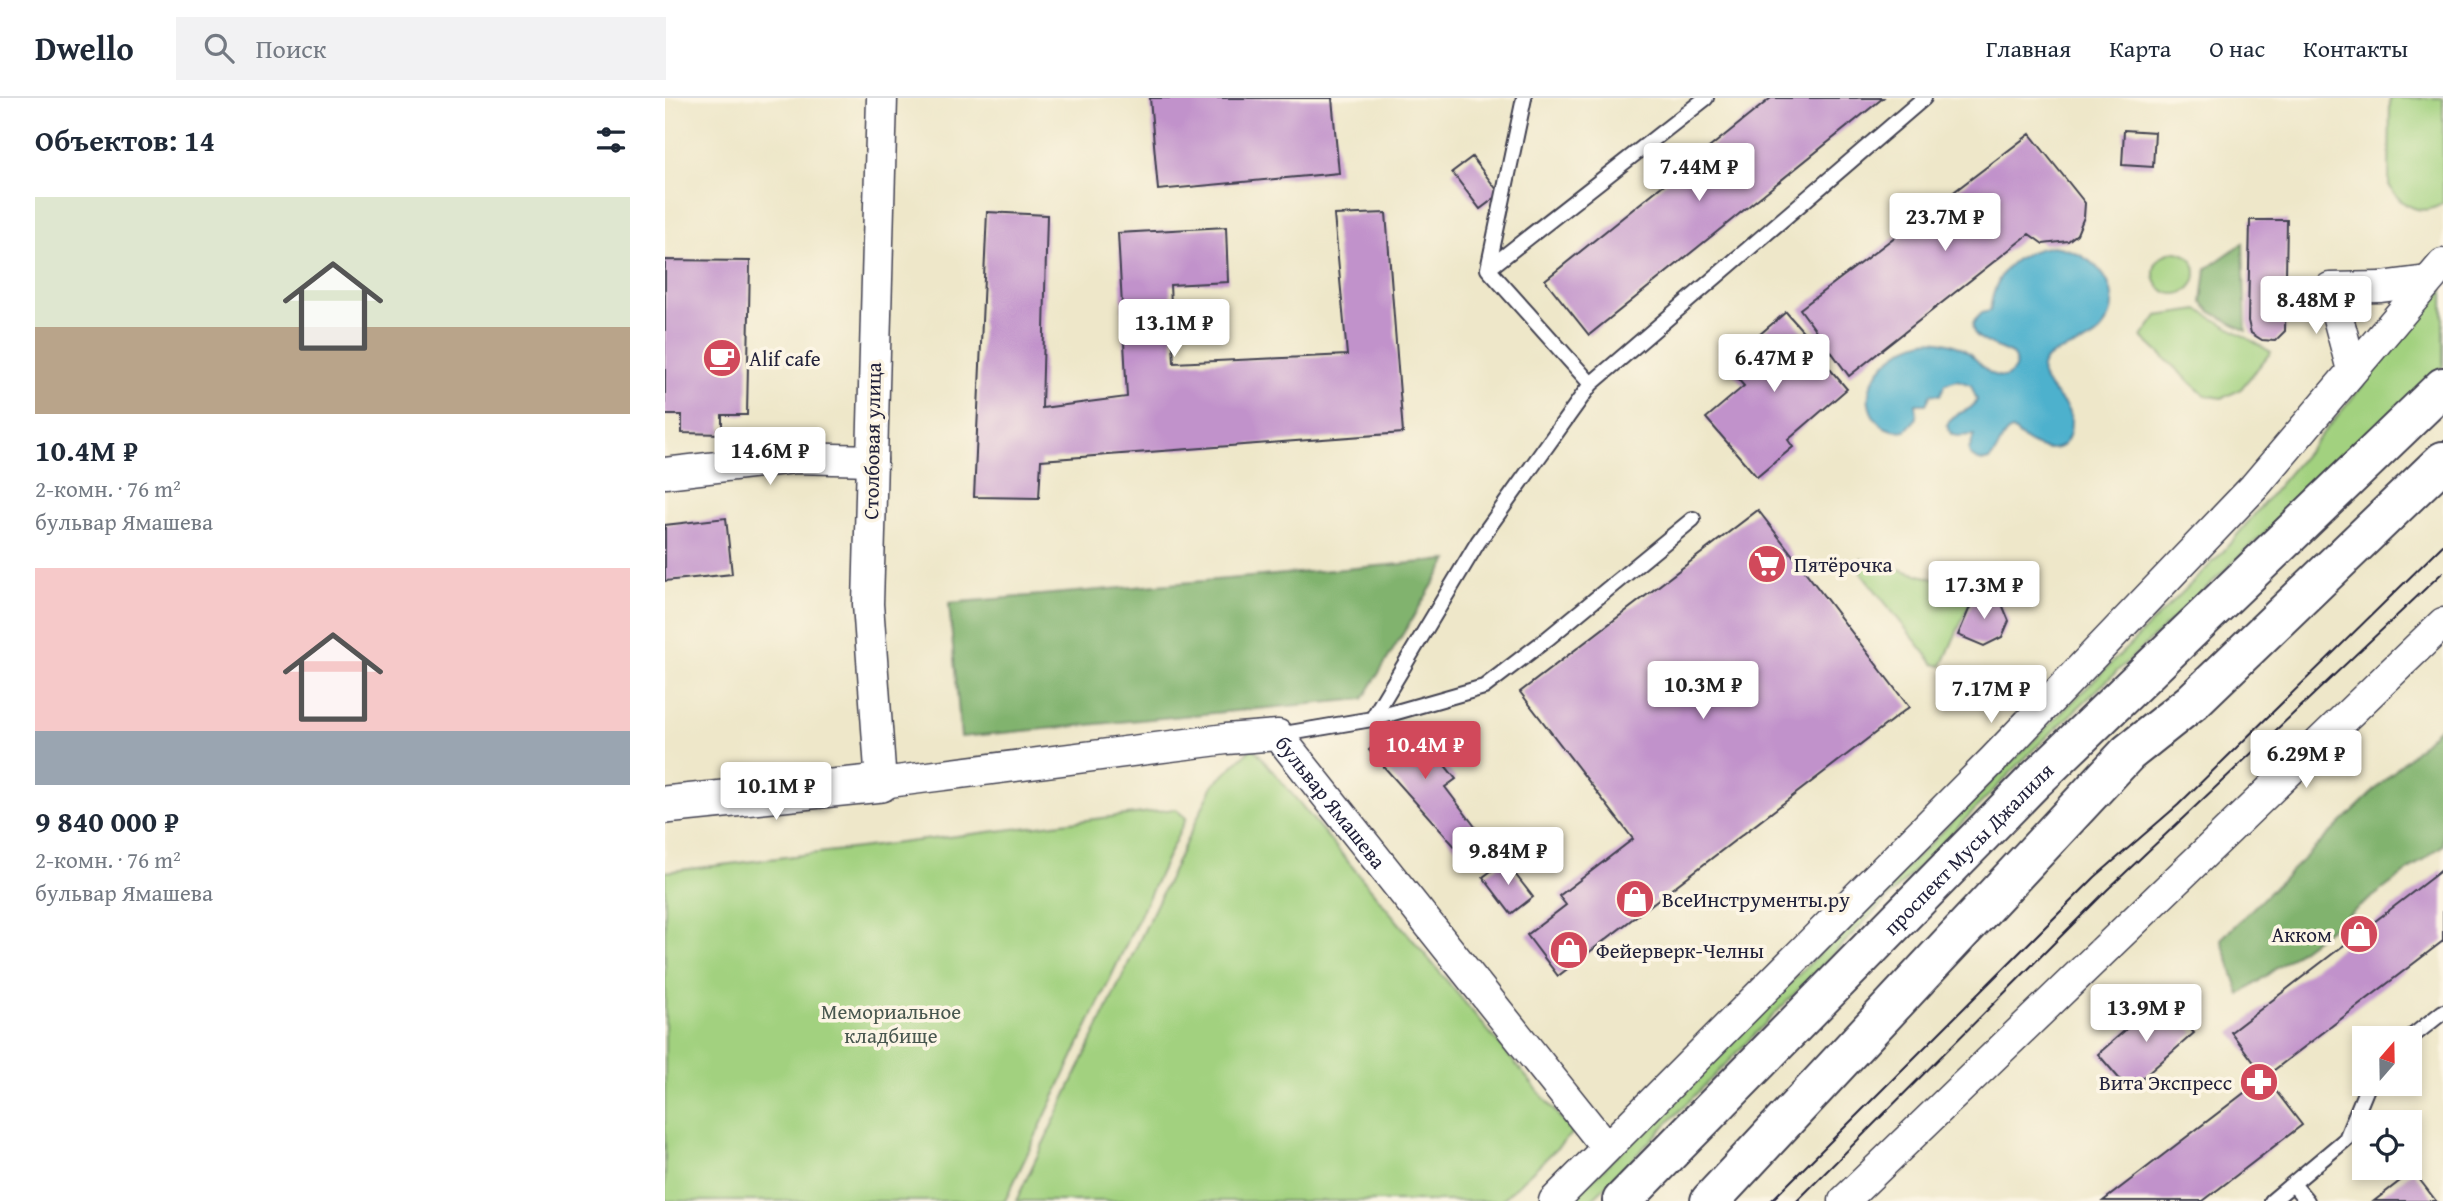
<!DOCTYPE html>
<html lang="ru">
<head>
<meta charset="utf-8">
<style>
	:root { --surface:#fff; --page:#f2f2f3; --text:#1f2937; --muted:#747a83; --line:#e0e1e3; --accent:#d1495b }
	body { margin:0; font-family:"Gentium Book Plus",serif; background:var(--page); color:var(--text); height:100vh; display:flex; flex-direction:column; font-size:26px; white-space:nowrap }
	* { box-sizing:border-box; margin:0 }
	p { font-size:23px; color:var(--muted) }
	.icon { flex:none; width:38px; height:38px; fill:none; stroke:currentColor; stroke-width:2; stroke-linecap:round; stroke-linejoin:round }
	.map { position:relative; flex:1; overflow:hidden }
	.panel { display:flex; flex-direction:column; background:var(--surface); width:665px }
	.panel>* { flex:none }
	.needle { width:46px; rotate:20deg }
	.controls { position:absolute; left:1687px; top:928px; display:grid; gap:14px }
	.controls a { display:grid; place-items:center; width:70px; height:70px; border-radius:0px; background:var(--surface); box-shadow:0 4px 10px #0003; font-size:35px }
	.price { position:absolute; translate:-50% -60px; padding:0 16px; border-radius:7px; background:#fff; color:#222; font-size:23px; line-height:46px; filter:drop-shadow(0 2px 4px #0008) }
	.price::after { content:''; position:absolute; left:50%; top:42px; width:21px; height:16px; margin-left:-10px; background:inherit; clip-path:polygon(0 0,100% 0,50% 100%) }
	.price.selected { background:var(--accent); color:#fff }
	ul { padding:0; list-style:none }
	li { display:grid; align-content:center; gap:14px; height:371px; padding:0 35px }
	li span { display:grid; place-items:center; height:217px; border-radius:0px; color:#555 }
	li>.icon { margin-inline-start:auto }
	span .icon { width:126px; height:126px; fill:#fffc; stroke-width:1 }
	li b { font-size:30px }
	h2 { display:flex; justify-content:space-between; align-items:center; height:84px; padding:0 35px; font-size:30px }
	header { display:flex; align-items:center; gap:42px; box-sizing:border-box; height:98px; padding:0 35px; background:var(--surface); border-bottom:2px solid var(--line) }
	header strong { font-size:33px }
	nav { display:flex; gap:38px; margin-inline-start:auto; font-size:24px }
	.search { width:490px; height:63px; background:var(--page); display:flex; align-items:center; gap:18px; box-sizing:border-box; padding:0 24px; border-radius:0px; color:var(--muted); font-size:26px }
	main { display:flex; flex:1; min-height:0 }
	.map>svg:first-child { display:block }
</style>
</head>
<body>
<header>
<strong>Dwello</strong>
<div class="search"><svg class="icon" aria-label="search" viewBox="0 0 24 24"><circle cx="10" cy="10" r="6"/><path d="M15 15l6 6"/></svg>Поиск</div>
<nav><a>Главная</a><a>Карта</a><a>О нас</a><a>Контакты</a></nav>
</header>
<main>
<section class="panel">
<h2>Объектов: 14<svg class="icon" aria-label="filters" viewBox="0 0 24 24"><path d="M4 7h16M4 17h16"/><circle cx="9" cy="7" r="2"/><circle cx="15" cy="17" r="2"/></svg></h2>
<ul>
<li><span style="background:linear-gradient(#dfe7d0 60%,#b9a48a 0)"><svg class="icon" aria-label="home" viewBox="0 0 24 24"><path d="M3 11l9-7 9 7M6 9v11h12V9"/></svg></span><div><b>10.4M ₽</b><p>2-комн. · 76 m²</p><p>бульвар Ямашева</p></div></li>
<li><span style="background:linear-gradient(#f6c9c9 75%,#9aa5b1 0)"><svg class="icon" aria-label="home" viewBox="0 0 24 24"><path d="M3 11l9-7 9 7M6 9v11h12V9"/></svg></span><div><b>9 840 000 ₽</b><p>2-комн. · 76 m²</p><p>бульвар Ямашева</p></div></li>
</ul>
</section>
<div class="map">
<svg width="1778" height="1103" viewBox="0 0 1778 1103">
	<rect width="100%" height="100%" fill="#fcf5e5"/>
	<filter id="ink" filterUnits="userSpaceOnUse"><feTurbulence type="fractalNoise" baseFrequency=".0143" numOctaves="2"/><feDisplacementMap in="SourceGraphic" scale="14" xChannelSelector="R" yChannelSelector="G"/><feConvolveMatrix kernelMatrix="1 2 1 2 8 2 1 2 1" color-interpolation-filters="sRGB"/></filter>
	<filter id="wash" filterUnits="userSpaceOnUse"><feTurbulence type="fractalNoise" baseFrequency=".00686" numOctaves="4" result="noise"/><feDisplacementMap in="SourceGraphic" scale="28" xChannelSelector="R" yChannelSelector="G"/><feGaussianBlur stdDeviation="1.57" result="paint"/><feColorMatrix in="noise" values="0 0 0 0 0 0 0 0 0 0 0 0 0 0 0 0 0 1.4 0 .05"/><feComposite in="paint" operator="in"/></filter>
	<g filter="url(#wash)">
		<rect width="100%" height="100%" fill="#eee7c9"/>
		<!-- green -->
		<path fill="#a2d17f" stroke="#627a5d" stroke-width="2" d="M1725 0H1778V105C1757 120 1735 108 1724 87Z
			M1489 175a21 21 0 1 1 42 0a21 21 0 1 1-42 0Z
			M1778 192V268L1369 651 947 1082 925 1103H906L1557 455Z
			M1534 212 1606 254 1575 292 1557 300 1539 297 1477 239 1492 218Z
			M1196 461 1310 492 1277 568 1269 566 1191 468Z
			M588 649 908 1035 836 1103H351L548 687Z
			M510 711 521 720 340 1103H0V774Z"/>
		<!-- forest -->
		<path fill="#81b36e" stroke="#526a54" stroke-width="2" d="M1578 145 1581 233 1545 213 1537 204 1541 171Z
			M783 462 698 601 296 639 284 505Z
			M1778 626V747L1575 897 1556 841Z"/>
		<!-- water -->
		<path fill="#4eb1cd" stroke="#386a84" stroke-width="2" d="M1387 148C1429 153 1469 195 1434 235 1420 250 1387 249 1378 266 1368 286 1407 301 1406 325 1405 366 1366 351 1348 332 1330 334 1335 379 1305 357L1304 352 1309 337 1291 338 1286 336 1282 327C1288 312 1306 316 1312 302L1306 287 1292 282 1280 286 1275 297 1266 296 1261 306H1251L1252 320 1241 332C1214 337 1197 311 1206 287 1215 265 1237 248 1259 243 1274 240 1294 247 1305 256 1318 267 1321 278 1340 279 1351 273 1353 267 1348 257 1335 248 1289 240 1316 215L1325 213C1330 174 1348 155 1387 148Z"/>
		<g id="blocks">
			<!-- building -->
			<path fill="#c192cb" d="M485 0H667L674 75 493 92Z
				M1106 0H1218L924 237 880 182Z
				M1459 32 1490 34 1488 69 1457 67Z
				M1365 36 1420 105 1419 119 1412 136 1403 143 1378 146 1364 136 1184 278 1135 211Z
				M807 59 835 96 815 111 787 74Z
				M322 114 382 117 377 310 462 299 453 135 561 129 563 184 505 187 509 265 682 257 669 117 721 115 738 335 376 362 374 400 309 399Z
				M1585 122H1622L1620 233 1610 243 1597 242 1586 235 1583 223Z
				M0 162 85 163 82 317H57V336L17 335V317H0Z
				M1121 214 1143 239 1140 242 1182 291 1123 342 1128 349 1092 379 1041 320 1079 288 1060 266Z
				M1093 412 1244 609 893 878 862 837 901 807 894 798 968 741 855 594Z
				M61 420 67 476 0 483V427Z
				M1311 495 1337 506 1344 523 1337 539 1319 548 1293 537Z
				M748 628 791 681 780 689 814 734 792 751 704 652 722 635Z
				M840 763 868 799 846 816 818 779Z
				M1778 771V843L1600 979 1566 934Z
				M1498 899 1529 935 1464 992 1433 956Z
				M1600 979 1637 1027 1538 1103H1438Z
				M1748 1073 1771 1103H1709Z"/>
		</g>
	</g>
	<g filter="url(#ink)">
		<use href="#blocks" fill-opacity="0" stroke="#414050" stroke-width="2"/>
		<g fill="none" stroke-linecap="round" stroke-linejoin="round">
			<!-- service casing -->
			<g stroke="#414050" stroke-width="18">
				<path id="service" d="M823 171 859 0
					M926 286 1259 0
					M707 621 813 444 926 286 823 171 1041 0
					M613 637 707 621 819 589 882 541 1028 421
					M1745 940 1778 914
					M1628 1086 1642 1103
					M1607 1103 1681 1041 1704 985"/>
			</g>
			<!-- minor casing -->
			<g stroke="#414050" stroke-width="33">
				<g id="minor">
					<path id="s1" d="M217 0 203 506 216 685 561 641 613 637 941 1049"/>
					<path d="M1687 272 1665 190 1716 189 1762 183"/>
					<path d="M0 375 130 360 207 362"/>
					<path d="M889 1103 1328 662 1589 389 1778 166"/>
					<path d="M1179 1103 1778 525"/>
				</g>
			</g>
			<!-- tertiary casing -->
			<g stroke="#414050" stroke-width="40">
				<path id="tertiary" d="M0 707 216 685"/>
			</g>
			<!-- primary casing -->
			<g stroke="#414050" stroke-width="42">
				<g id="primary">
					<path id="s2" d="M957 1103 1369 683 1778 289"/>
					<path d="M1045 1103 1463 655 1527 604 1778 363"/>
				</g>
			</g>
			<!-- service -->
			<use href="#service" stroke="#fff" stroke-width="14"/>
			<!-- minor -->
			<use href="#minor" stroke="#fff" stroke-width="30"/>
			<!-- tertiary -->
			<use href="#tertiary" stroke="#fff" stroke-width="37"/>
			<!-- primary -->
			<use href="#primary" stroke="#fff" stroke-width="38"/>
			<!-- tram -->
			<path stroke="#22223b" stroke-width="2" d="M1106 1103 1430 779 1513 707 1778 447
				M1132 1103 1442 792 1778 474"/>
		</g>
	</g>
	<!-- icons -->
	<defs>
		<g id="cafe-disc" transform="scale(2.0125)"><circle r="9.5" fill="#d1495b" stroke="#fcf5e5"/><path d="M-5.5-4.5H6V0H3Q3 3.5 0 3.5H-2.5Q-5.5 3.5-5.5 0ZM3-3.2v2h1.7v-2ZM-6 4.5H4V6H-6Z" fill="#fff"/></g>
		<g id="supermarket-disc" transform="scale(2.0125)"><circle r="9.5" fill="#d1495b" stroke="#fcf5e5"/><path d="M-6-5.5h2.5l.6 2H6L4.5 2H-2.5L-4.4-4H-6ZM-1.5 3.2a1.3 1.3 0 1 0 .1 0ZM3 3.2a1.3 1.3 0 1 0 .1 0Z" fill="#fff"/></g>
		<g id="shop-disc" transform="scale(2.0125)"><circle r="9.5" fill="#d1495b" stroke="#fcf5e5"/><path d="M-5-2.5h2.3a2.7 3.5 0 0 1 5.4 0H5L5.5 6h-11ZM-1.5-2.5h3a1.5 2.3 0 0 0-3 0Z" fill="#fff"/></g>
		<g id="pharmacy-disc" transform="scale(2.0125)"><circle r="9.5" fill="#d1495b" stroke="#fcf5e5"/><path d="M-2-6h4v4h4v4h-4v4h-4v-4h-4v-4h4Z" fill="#fff"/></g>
	</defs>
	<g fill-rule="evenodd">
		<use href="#cafe-disc" x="57" y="260"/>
		<use href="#supermarket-disc" x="1102" y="466"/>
		<use href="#shop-disc" x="970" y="801"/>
		<use href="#shop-disc" x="1694" y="836"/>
		<use href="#shop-disc" x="904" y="852"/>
		<use href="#pharmacy-disc" x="1594" y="984"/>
	</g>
	<g text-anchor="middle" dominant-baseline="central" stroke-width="7" stroke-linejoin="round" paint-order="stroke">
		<!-- poi labels -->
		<g font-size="21" fill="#22223b" stroke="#fcf5e5" text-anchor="start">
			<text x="84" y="260">Alif cafe</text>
			<text x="1129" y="466">Пятёрочка</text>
			<text x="997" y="801">ВсеИнструменты.ру</text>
			<text x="1667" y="836" text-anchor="end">Акком</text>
			<text x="931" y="852">Фейерверк-Челны</text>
			<text x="1567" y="984" text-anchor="end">Вита Экспресс</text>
		</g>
		<!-- street labels -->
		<g font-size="21" fill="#22223b" stroke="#fcf5e5">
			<text transform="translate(207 343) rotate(-89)">Столбовая улица</text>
			<text stroke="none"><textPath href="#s1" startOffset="1171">бульвар Ямашева</textPath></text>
			<text stroke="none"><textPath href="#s2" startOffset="494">проспект Мусы Джалиля</textPath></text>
		</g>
		<!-- park labels -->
		<g font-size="21" fill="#48574f" stroke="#fcf5e5">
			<text x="226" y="913">Мемориальное<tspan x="226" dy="24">кладбище</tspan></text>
		</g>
	</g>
</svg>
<div class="controls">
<a><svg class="needle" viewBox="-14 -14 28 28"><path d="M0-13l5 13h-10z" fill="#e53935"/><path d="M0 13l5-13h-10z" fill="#747a83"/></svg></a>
<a><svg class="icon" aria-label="locate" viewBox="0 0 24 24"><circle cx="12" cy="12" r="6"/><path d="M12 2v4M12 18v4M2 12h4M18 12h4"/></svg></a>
</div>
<b class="price" style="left:1034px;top:105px">7.44M ₽</b>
<b class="price" style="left:1280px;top:155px">23.7M ₽</b>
<b class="price" style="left:1651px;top:238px">8.48M ₽</b>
<b class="price" style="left:509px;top:261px">13.1M ₽</b>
<b class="price" style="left:1109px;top:296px">6.47M ₽</b>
<b class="price" style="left:105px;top:389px">14.6M ₽</b>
<b class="price" style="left:1319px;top:523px">17.3M ₽</b>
<b class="price" style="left:1038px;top:623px">10.3M ₽</b>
<b class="price" style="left:1326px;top:627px">7.17M ₽</b>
<b class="price selected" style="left:760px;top:683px">10.4M ₽</b>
<b class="price" style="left:1641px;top:692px">6.29M ₽</b>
<b class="price" style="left:111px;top:724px">10.1M ₽</b>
<b class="price" style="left:843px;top:789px">9.84M ₽</b>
<b class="price" style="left:1481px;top:946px">13.9M ₽</b>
</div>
</main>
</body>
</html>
